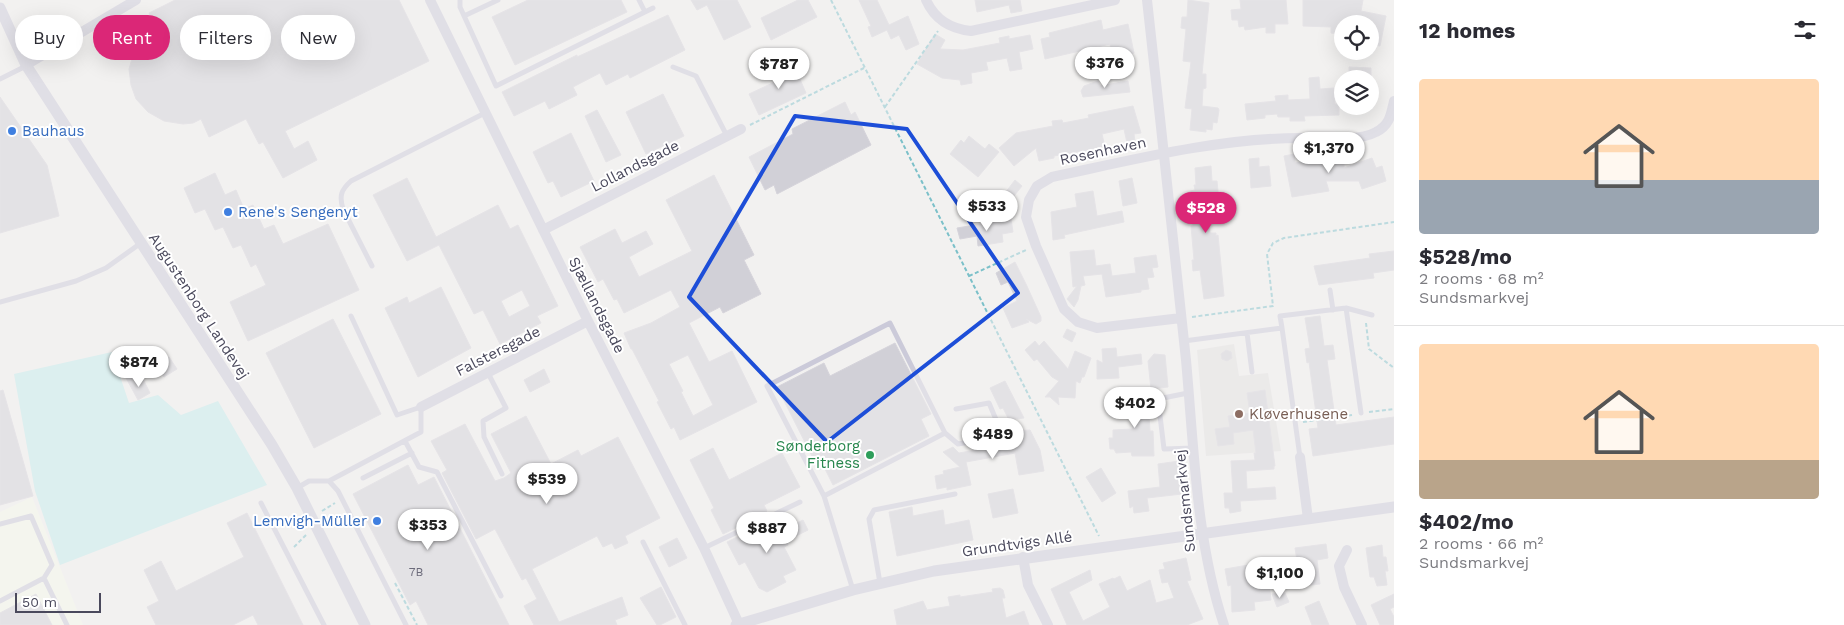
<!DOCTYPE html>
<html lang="en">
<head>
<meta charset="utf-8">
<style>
	:root { --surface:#fff; --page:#f2f2f3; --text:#2b2b33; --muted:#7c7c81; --line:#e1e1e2; --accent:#db2777 }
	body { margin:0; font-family:"Work Sans",sans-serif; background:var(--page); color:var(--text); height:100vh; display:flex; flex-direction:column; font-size:19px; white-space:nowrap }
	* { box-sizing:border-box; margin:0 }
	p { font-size:16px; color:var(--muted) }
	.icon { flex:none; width:28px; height:28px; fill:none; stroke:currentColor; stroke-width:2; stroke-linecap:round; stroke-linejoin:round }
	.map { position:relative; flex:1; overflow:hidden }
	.details { display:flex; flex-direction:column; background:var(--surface); width:450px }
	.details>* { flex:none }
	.hud { position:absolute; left:15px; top:15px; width:475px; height:45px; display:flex; gap:10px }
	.buttons { position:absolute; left:1334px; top:15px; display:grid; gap:10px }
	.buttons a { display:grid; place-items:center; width:45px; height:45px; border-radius:50%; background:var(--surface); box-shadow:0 5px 20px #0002; font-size:25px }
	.scale { position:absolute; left:15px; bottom:12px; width:86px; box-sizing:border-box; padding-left:5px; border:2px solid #4a495c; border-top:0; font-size:14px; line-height:18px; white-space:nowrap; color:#4a495c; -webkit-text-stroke:4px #fff; paint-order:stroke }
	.price { position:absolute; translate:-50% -42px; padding:0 11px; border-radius:18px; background:#fff; color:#222; font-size:16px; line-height:32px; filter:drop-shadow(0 1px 2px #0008) }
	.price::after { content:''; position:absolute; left:50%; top:30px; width:15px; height:11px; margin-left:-8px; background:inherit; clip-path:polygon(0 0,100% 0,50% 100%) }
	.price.selected { background:var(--accent); color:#fff }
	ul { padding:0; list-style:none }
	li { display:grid; align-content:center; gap:10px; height:265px; padding:0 25px }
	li+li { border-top:1px solid var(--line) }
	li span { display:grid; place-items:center; height:155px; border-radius:5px; color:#555 }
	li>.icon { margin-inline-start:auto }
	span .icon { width:90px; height:90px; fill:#fffc; stroke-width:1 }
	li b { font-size:21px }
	h2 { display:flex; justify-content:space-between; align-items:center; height:60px; padding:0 25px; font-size:21px }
	.pill { padding:0 18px; border-radius:22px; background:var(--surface); box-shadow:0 5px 20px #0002; font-size:18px; line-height:45px }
	.pill.selected { background:var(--accent); color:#fff }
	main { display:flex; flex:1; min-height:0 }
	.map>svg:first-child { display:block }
</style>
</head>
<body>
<main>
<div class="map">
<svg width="1394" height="625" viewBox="0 0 1394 625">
	<rect width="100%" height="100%" fill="#f2f1f0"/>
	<!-- commercial -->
	<path fill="#f6fbeb" d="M32 497 83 625H0V512Z"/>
	<!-- education -->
	<path fill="#e3e2e1" d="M1234 344 1239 376 1268 373 1281 451 1206 456 1197 350Z"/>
	<!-- green -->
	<path fill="#c1eded" d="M112 352 129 403 158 395 181 415 218 401 267 485 60 565 35 491 14 374Z"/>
	<!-- building -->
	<path fill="#d1d0d7" stroke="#d6d4db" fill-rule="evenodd" d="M175 0H399L429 61 285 131 294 149 308 141 317 160 283 178 263 142 259 144 246 119 209 137 201 119 193 123 183 124 164 121 148 112 136 99 131 85 129 69 132 59 137 47 145 38 157 30 149 13Z
		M528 0H621L627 12 515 65 492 17Z
		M691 0H737L751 27 724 40 707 5 697 10Z
		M798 0H808L817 17 771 40 761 18Z
		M859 0H877L889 25 908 16 919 44 906 50 899 35 891 39 887 30 872 37 868 27 871 26Z
		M975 0H1020L1022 11 1011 13 1009 5 977 12Z
		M1188 0 1209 3 1202 74H1206V88L1203 89 1202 106 1218 108 1219 110 1217 123 1213 122 1212 130 1206 129V132L1190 130 1192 109 1185 108 1191 62 1183 61 1186 29 1181 28 1182 17H1187Z
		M1240 0H1286L1288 24H1275V33H1266V27L1245 30 1244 26 1239 27 1238 20H1232L1231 10 1241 9Z
		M1303 0H1363L1361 11 1386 16 1380 46 1370 44V24H1342V34L1331 33V27L1303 26Z
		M668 15 685 50 630 78 628 74 606 85 600 73 573 87 577 95 549 109 545 101 514 116 502 92 577 55V57Z
		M1101 20 1103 30 1128 24 1134 53 1112 57 1110 44 1045 59 1041 39 1050 37 1049 33Z
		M935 34 945 40 940 49 963 50 1000 43 999 38 1009 36V39L1030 35 1033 49 1019 52 1022 69 1010 71 1007 58 986 62 988 70 971 73 972 83 961 85 960 80 942 78 917 64Z
		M785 61 789 70 795 68 806 93 759 115 749 94 779 80 773 67Z
		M1349 67 1371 68V79L1349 78Z
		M1319 77 1320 89 1334 88 1335 104H1339V115L1304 116 1305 121H1290V117H1278L1277 114 1265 115V118L1247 120 1245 104 1276 101 1275 96 1288 95V100L1310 99 1309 78Z
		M1098 81 1100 86 1128 81 1130 92 1083 97 1081 91 1084 86Z
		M663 94 684 136 646 154 626 112Z
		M0 97 47 165 59 216 0 233Z
		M845 102 851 115 855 112 871 145 777 194 774 185 765 190 749 157 793 134 792 129Z
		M1133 106 1141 133 1134 134 1135 142 1127 143 1124 129 1102 134 1105 147 1054 156V158L1039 161 1036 148 1014 166 999 148 1016 133 1053 126 1052 121 1062 120 1063 123 1089 118 1088 115Z
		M597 110 621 155 606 162 585 116Z
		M571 133 594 181 561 197 553 181 548 183 533 152Z
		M969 136 985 149 989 144 999 152 978 177 950 154 961 140 964 143Z
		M1294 154 1295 163 1318 160 1317 157 1344 156V168L1372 158 1376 168 1382 166 1386 181 1362 189 1359 181H1326L1329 191 1292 197 1284 156Z
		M1259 158V167L1269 166 1271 186 1251 188 1249 159Z
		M1211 166 1212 181H1217L1219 202 1217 204 1207 205 1210 233H1216V236L1218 235 1224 296 1204 299 1200 270 1193 271 1192 260H1194L1191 226H1193L1190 191 1195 190 1194 185H1196L1195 168Z
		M215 173 225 195 236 190 244 209 253 205 264 229 274 225 283 244 328 224 359 290 248 341 230 302 266 285 256 264 251 267 241 245 233 248 223 227 215 230 205 209 195 213 184 188Z
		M714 175 754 255 744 260 761 294 723 313 720 307 689 323 709 362 732 351 757 402 680 440 674 427 671 429 657 402 659 401 632 349H631L624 333 651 323 680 307 671 290 624 313 617 299 614 300 603 279 598 282 580 247 615 229 622 243 646 231 653 244 629 257 639 277 692 251 666 200ZM688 355 713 405 693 416 681 392 683 391 669 364Z
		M407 178 436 237 498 205 510 229 518 225 558 306 537 316 541 323 500 344 483 310 474 314 439 245 407 261 373 195ZM522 290 530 306 509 317 501 301Z
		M1132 178 1137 203 1123 206 1119 181Z
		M1015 180 1022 186 1014 196 1009 218 974 210 977 194 1005 200 1002 197Z
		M1093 191 1097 216 1122 211 1124 222 1064 235 1065 238 1053 240 1051 212 1077 207 1075 194Z
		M1011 219 1013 232 1002 234 1003 242 978 246 977 236 960 239 957 228Z
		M1094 250 1096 266 1110 264 1112 276 1136 273 1134 258 1156 255 1158 267 1152 268 1154 277 1147 278 1149 289 1141 290V292L1106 297 1102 274 1083 276 1085 285 1081 286 1078 300 1074 307 1067 299 1077 286 1073 287 1070 252Z
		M1394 251V270L1373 273 1374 278 1319 285 1314 266 1370 258 1369 254Z
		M1015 262 1026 284 1041 317V321L1036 324 1026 319 1029 322 1012 328 1003 308 1017 301 1008 282 1001 285 996 273Z
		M441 287 471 348 418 377 385 308 407 297 409 303Z
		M1320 316 1324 346 1333 345 1335 359 1327 360 1336 425 1394 417V444L1313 456 1309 429 1318 428 1309 362 1307 363 1305 349 1310 348 1305 318Z
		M333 319 381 414 314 448 266 353Z
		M1067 329 1076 333 1072 342 1063 337Z
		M1035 341 1039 346 1044 341 1068 369 1075 351 1091 358 1084 377H1082L1080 383 1076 381 1075 398 1058 397 1059 405 1050 397H1045L1059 381 1052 377 1037 359 1034 361 1025 350Z
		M895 343 931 414 921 419 929 436 833 485 824 467 819 470 777 387 824 363 830 376Z
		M1116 348 1117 357 1141 354 1142 364 1118 367 1119 378 1097 379V360L1103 363 1102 349Z
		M1226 350 1231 352 1232 358 1227 361 1222 359 1221 354Z
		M153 354 158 362 169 357 177 369 164 377 157 367 145 374 138 363Z
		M1154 354 1165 355 1168 387 1151 389 1148 361Z
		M544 369 550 382 530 392 524 380Z
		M126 378 143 379 150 393 138 400Z
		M1005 381 1024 418 1009 420 1003 408 1000 409 990 388Z
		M3 390 33 496 0 505V391Z
		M1265 390 1275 466H1274V469L1246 471 1247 489 1275 487 1276 499 1240 501 1241 511 1230 513 1229 508H1225L1224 493H1233L1231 461 1255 460 1254 453H1256L1253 430 1233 433 1234 444 1218 446 1215 429 1230 427 1228 416 1250 413 1247 393Z
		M1134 394V399L1148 398 1150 431H1153L1154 456H1132L1131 452 1116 453 1114 449H1110L1109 438H1113V430L1133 429 1130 408 1120 409 1118 396Z
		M526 416 551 464 578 450 581 456 618 437 660 518 625 536 628 543 615 549 612 543 603 547 597 536 532 569 559 622 622 597 628 615 615 620 617 625H534L524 606 537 599 526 578 522 580 495 529 476 539 442 473 447 470 431 441 465 424 495 481 504 478 511 473 491 434Z
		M1030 430 1040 450 1044 471 1019 475 1015 453 966 462 971 485 947 490V487L937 489 935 476 944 474 943 471 960 467 943 452 953 447 959 453 1020 442 1015 431Z
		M713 448 729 480 782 453 800 487 764 505 767 511 764 513 765 514 723 534 711 510 714 508 690 460Z
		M1179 461 1182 494 1147 498 1149 511 1134 513 1133 506 1130 508 1128 491 1160 487 1158 464Z
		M408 465 418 485 434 477 509 625H428L416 601 410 605 353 494Z
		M1101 468 1116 493 1102 502 1086 477Z
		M1013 489 1018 513 993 518 988 494Z
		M912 507 913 516 943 510 945 525 969 520 973 540 897 556 889 512Z
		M247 513 303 625H258L253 615 233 625H156L147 607 159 601 144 570 161 561 176 591 244 557 227 523Z
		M803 520 808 530 786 541 788 545 784 547 796 570 783 576 786 582 767 592 759 588 745 562 739 565 727 542 768 522 774 534Z
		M677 538 687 558 669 567 659 547Z
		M1326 544 1328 558 1317 560 1320 584 1301 586 1295 548Z
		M1382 545 1383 557H1386L1388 571H1385L1387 585 1377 586 1374 577H1370L1366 548Z
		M1186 558 1191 580 1187 581 1203 619 1187 625H1067L1051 589 1090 570 1092 580 1069 592 1083 621 1110 607 1099 584 1113 578 1114 579 1120 576 1127 591 1150 580 1156 603 1174 598 1168 582 1162 583 1159 570 1165 569 1163 563Z
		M1254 564 1257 584 1269 583 1271 600 1254 602 1255 610 1232 612 1231 585 1228 586 1225 569Z
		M661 587 676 617 660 625H657L640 598Z
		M1000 588 1003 590 1005 598H1002L1006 618 1024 611 1029 625H897L894 610 923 601 927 610 950 606 948 597 960 595V597L993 592 992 589Z
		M1285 593 1289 602 1277 607 1272 594Z
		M36 594 52 625H0V613Z
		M1394 594V607L1390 609 1394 617V625H1380L1371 605Z
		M1319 601 1329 625H1312L1305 607Z"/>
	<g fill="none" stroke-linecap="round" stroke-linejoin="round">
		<!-- path -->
		<path stroke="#7bc0c9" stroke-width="2" stroke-dasharray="4 2.5" stroke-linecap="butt" d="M831 0 1099 536
			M885 107 938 31
			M750 125 864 68
			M969 276 1026 250
			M1192 317 1273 306 1267 254 1273 243 1284 238 1394 222
			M1366 323 1369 349 1394 368
			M1369 412 1394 409
			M1303 422 1352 415
			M322 511 335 503
			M294 547 307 534
			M395 583 417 625"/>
		<!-- service -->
		<path stroke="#cbcad9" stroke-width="5" d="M460 0V7L496 86 653 8
			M639 0 645 12
			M464 16 498 0
			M673 67 696 76 727 136
			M0 79 26 66
			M372 266 343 209C339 196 341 190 351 181L485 113
			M1330 290 1333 310
			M0 302 76 281 106 268 141 243
			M1346 308 1361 413
			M1282 328 1280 316 1346 308 1372 315
			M1247 333 1252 372
			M1184 341 1282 328 1300 457
			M488 373 506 408 483 421 484 437 502 474
			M1188 393 1158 399 1164 449 1194 448
			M945 433 958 444 1003 436 989 403 956 409
			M405 441 419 467 437 472 501 596
			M363 478 412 453
			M329 481 421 432V407L397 415 351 316
			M297 488 309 481H329L338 491 406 625
			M824 496 945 433 890 323 767 386 824 496 853 590
			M261 503 324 625
			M0 524 31 516 52 565 44 578 0 601
			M643 542 685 625
			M704 548 800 502
			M44 578 67 625
			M880 583 869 519 874 510 955 494"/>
		<!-- minor -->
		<path stroke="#cbcad9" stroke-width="10" d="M430 0 588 321 704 548 739 624
			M926 0C935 20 951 29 971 31L1115 0
			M1147 0C1160 120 1174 240 1186 360 1194 448 1196 541 1224 625
			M26 65 136 0
			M543 230 741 129
			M1181 318 1097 328 1078 322 1064 309 1036 246 1026 217 1029 200 1037 186 1052 177C1132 160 1218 138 1301 138 1322 138 1358 142 1376 132 1390 125 1391 114 1394 101
			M421 407 588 321
			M1300 457 1308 519
			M1347 550 1339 566 1344 587 1362 625
			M1023 557 1028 585 1048 625"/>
		<!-- tertiary -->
		<path stroke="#cbcad9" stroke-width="11" d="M0 8 26 65 272 445 297 488 365 625
			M736 625 853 590 934 571 1394 507"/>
	</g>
	<!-- marked area -->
	<path d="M0 0H1394V625H0ZM795 116 907 129 1018 293 827 442 689 297Z" fill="#f2f1f0" fill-opacity=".55" fill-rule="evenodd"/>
	<path fill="none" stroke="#1d4ed8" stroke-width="4" stroke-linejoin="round" d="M795 116 907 129 1018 293 827 442 689 297Z"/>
	<!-- markers -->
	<g fill="#3f7fe0" stroke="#fff" stroke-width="2">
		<circle cx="12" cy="131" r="5"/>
		<circle cx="228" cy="212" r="5"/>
		<circle cx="377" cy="521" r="5"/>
	</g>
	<circle fill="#8d6e63" stroke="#fff" stroke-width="2" cx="1239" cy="414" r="5"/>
	<circle fill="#2e9e5b" stroke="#fff" stroke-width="2" cx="870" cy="455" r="5"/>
	<g text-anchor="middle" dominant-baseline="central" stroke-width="4" stroke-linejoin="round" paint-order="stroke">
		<!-- number labels -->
		<g font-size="12" fill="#6c6b7b">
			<text x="416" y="572">7B</text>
		</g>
		<!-- shop labels -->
		<g font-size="15" fill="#366cbe" stroke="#fff" text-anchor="start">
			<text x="22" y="131">Bauhaus</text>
			<text x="238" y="212">Rene's Sengenyt</text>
			<text x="367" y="521" text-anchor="end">Lemvigh-Müller</text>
		</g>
		<!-- street labels -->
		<g font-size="15" fill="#4a495c" stroke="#fff">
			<text transform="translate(1103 151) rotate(-12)">Rosenhaven</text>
			<text transform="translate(635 166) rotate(-27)">Lollandsgade</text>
			<text transform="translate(597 305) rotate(63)">Sjællandsgade</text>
			<text transform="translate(199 306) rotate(57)">Augustenborg Landevej</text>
			<text transform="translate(498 351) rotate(-27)">Falstersgade</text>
			<text transform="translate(1185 501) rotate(-96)">Sundsmarkvej</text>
			<text transform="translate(1017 544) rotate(-8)">Grundtvigs Allé</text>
		</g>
		<!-- education labels -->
		<g font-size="15" fill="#785e54" stroke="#fff" text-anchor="start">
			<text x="1249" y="414">Kløverhusene</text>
		</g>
		<!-- leisure labels -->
		<g font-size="15" fill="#27864d" stroke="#fff" text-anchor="end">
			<text x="860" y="446">Sønderborg<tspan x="860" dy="17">Fitness</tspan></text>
		</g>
	</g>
</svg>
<div class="buttons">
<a><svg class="icon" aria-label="locate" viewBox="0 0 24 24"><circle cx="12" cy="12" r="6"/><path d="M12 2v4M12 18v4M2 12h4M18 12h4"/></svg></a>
<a><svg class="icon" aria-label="layers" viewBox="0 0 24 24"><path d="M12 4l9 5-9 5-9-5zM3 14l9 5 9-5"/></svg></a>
</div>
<div class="scale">50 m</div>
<b class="price" style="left:1105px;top:89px">$376</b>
<b class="price" style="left:779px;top:90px">$787</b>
<b class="price" style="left:1329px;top:174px">$1,370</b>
<b class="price" style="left:987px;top:232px">$533</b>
<b class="price selected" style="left:1206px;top:234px">$528</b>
<b class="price" style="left:139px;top:388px">$874</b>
<b class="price" style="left:1135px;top:429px">$402</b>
<b class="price" style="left:993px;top:460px">$489</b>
<b class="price" style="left:547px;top:505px">$539</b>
<b class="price" style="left:428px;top:551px">$353</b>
<b class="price" style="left:767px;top:554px">$887</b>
<b class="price" style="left:1280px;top:599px">$1,100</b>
<div class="hud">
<a class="pill">Buy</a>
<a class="pill selected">Rent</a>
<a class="pill">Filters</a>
<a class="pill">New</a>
</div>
</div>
<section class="details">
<h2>12 homes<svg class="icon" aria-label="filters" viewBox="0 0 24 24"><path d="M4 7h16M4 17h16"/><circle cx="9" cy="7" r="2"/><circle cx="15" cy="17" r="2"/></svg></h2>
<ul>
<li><span style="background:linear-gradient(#ffd9b3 65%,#9aa5b1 0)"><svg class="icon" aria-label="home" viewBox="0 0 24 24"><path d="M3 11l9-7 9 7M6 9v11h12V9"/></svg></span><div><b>$528/mo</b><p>2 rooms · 68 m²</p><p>Sundsmarkvej</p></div></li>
<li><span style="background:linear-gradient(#ffd9b3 75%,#b9a48a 0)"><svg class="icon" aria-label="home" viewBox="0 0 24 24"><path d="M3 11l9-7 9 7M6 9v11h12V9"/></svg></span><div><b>$402/mo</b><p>2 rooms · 66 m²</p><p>Sundsmarkvej</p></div></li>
</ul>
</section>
</main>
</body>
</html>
